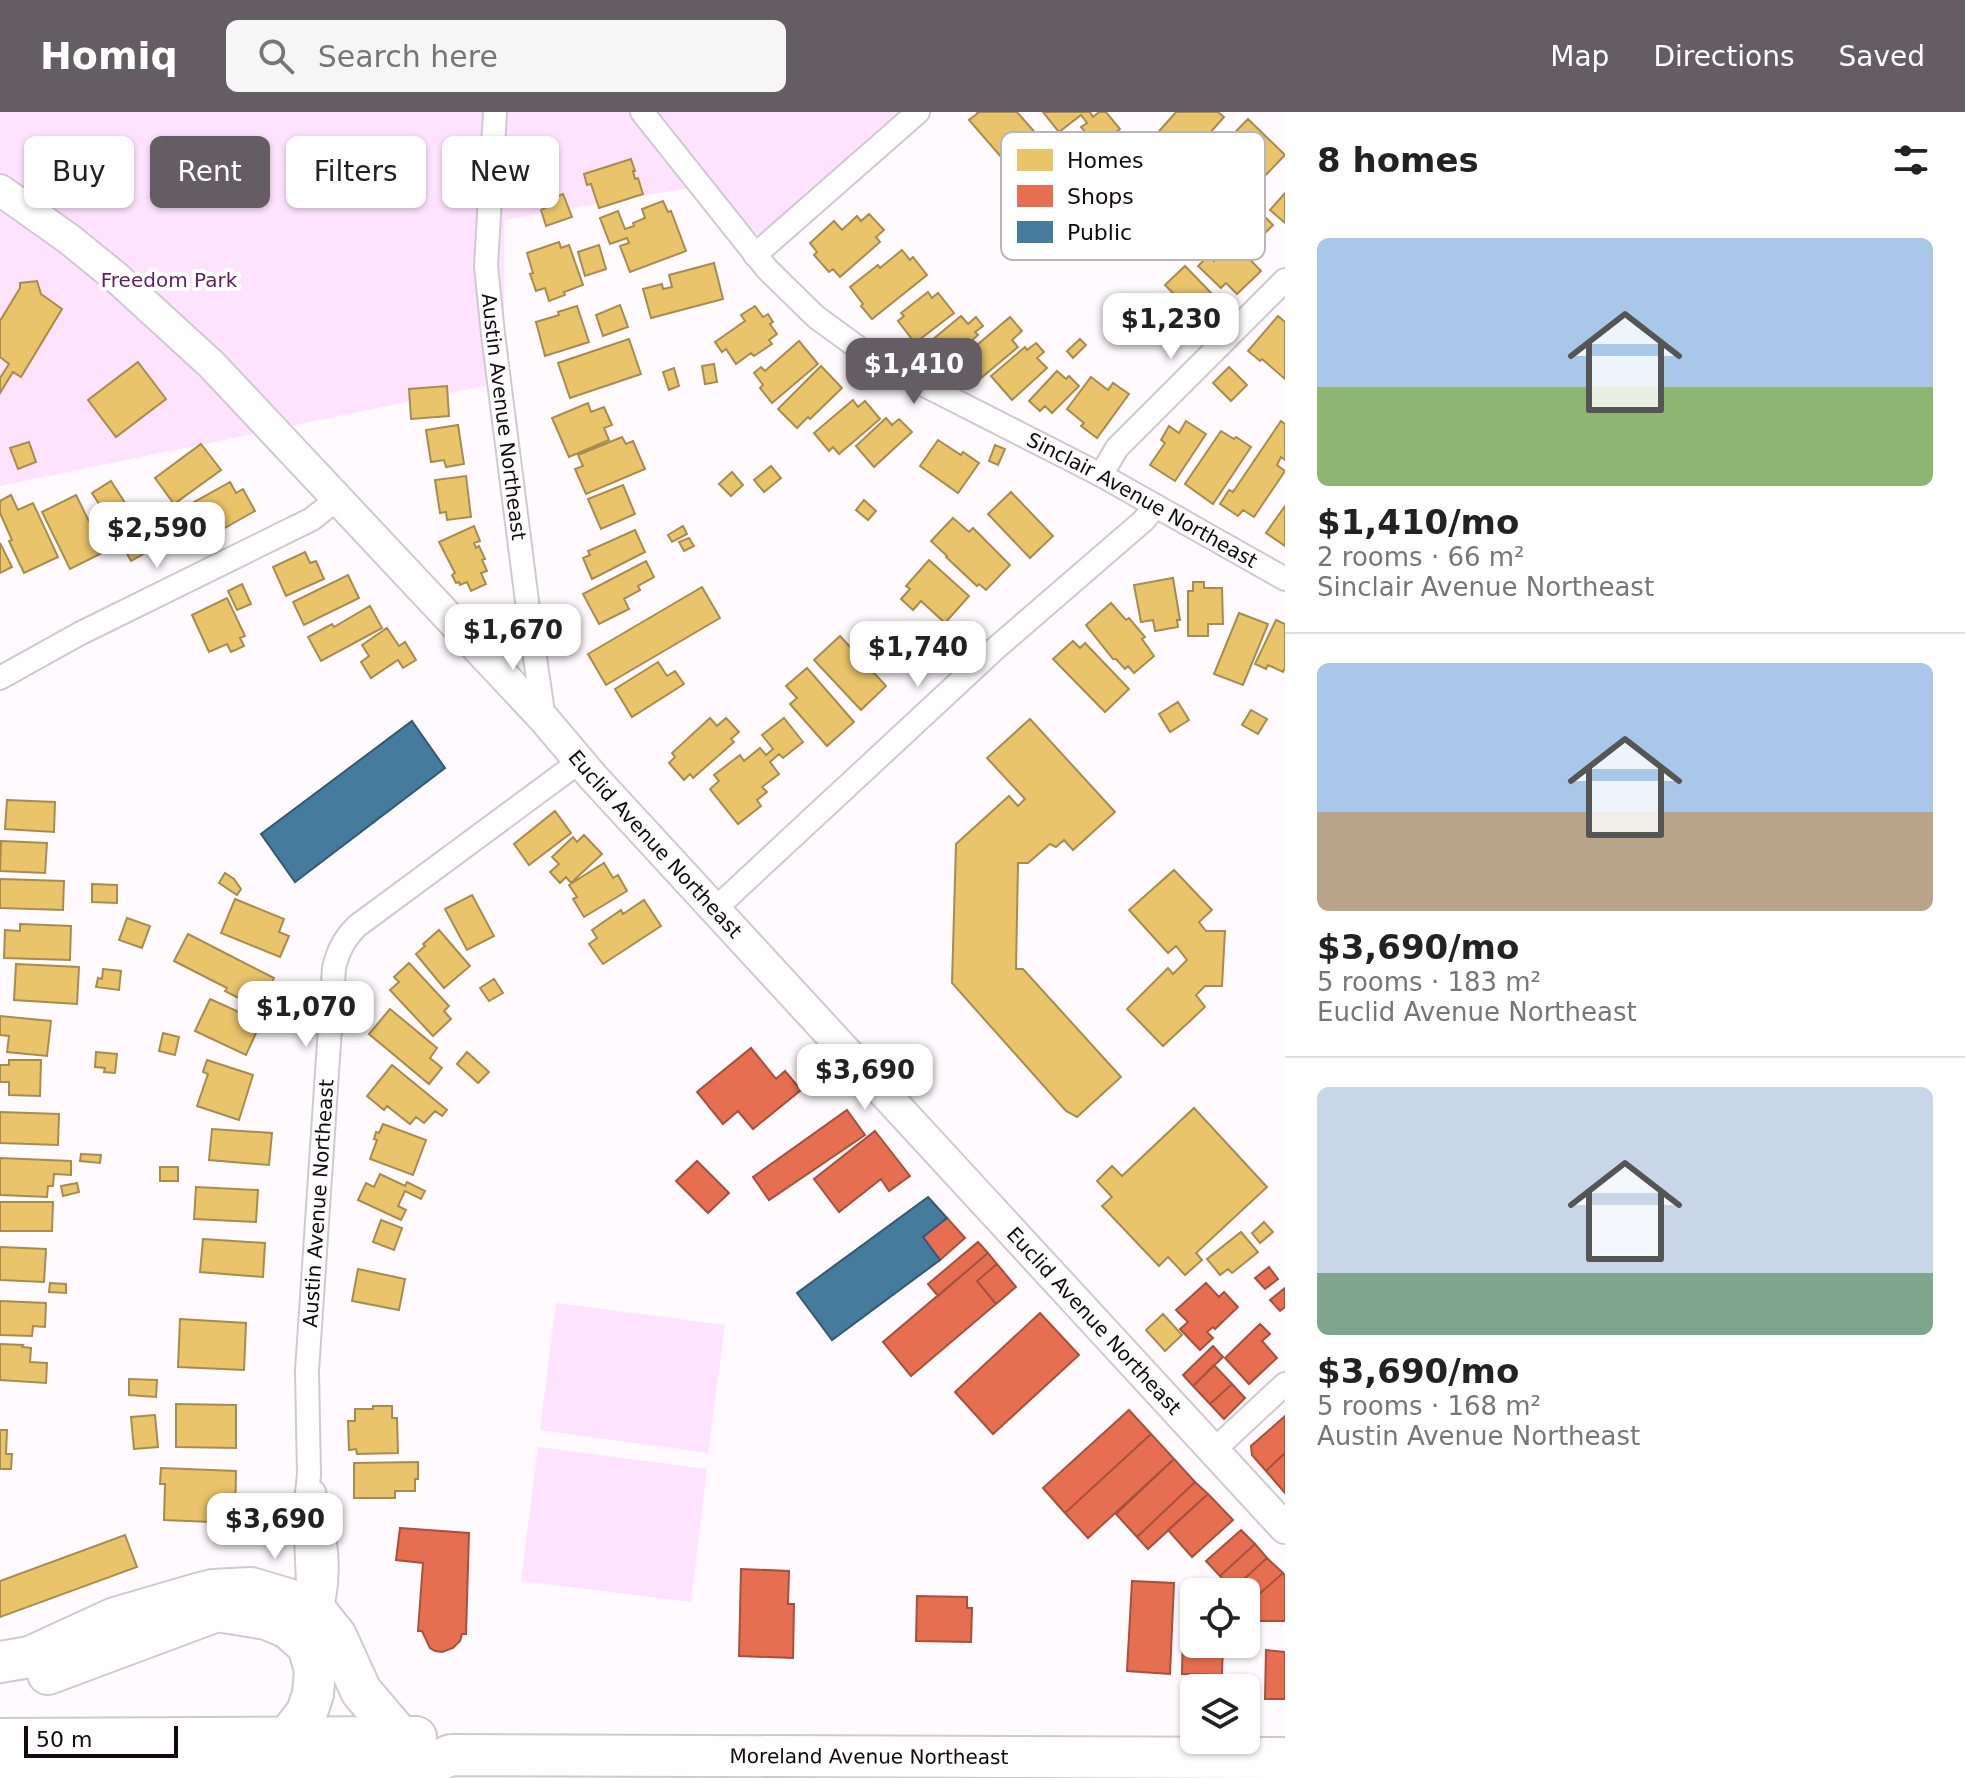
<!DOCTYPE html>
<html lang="en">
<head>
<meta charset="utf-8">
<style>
	:root { --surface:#fff; --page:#f6f6f6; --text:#222; --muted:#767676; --line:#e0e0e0; --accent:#645d64 }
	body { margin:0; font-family:"DejaVu Sans",sans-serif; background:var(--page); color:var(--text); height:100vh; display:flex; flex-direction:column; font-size:30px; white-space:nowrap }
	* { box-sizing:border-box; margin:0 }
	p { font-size:26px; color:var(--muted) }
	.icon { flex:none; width:44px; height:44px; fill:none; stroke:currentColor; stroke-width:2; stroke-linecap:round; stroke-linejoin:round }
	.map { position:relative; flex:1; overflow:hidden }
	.details { display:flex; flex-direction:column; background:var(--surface); width:680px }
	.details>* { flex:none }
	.hud { position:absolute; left:24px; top:24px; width:760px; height:72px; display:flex; gap:16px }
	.tools { position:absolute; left:1180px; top:1466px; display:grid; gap:16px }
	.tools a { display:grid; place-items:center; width:80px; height:80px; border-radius:12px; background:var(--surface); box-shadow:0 2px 6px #0004; font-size:40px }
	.scale { position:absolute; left:24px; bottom:20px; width:154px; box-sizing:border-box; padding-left:8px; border:4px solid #110811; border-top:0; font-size:22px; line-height:28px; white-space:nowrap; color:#110811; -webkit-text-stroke:6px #fff; paint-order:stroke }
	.price { position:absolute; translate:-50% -68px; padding:0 18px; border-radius:16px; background:#fff; color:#222; font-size:26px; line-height:52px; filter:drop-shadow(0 2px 4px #0008) }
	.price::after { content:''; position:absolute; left:50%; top:48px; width:24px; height:18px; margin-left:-12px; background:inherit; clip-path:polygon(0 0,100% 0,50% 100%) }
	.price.on { background:var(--accent); color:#fff }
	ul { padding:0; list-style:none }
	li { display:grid; align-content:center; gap:16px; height:424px; padding:0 32px }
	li+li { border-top:2px solid var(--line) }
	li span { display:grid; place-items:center; height:248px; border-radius:12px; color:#555 }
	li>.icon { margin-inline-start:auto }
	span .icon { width:144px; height:144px; fill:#fffc; stroke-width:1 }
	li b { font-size:34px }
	h2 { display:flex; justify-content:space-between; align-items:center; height:96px; padding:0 32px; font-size:34px }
	.pill { padding:0 28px; border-radius:12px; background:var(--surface); box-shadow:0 2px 6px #0004; font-size:28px; line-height:72px }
	.pill.on { background:var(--accent); color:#fff }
	header { display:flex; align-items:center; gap:48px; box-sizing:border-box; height:112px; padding:0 40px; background:var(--accent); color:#fff }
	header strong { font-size:38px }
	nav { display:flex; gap:44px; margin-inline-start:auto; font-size:28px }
	.search { width:560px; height:72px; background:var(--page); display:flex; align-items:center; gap:20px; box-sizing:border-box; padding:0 28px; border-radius:12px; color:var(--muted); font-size:30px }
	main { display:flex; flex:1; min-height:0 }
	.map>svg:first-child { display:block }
</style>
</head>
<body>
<header>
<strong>Homiq</strong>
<div class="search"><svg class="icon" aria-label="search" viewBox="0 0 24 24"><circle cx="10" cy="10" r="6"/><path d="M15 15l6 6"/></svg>Search here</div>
<nav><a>Map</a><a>Directions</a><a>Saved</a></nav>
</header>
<main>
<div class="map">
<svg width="1285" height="1666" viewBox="0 0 1285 1666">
	<rect width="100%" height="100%" fill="#fefafe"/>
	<!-- park -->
	<path fill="#fee3fe" d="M0 0H917L764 128 705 73 504 108V270L0 374Z
		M556 1191 725 1213 708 1341 540 1318Z
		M538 1335 707 1357 691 1490 521 1469Z"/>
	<!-- homes -->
	<path fill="#e9c46a" stroke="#a88c4f" stroke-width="2" d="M977 0H1017L1046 33 1015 61 969 8 978 1Z
		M1043 0H1090L1093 5 1099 0H1106L1120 17 1097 35 1081 15 1087 11 1081 3 1059 20Z
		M1176 0H1218L1224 5 1186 48 1169 33 1167 36 1154 25Z
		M1248 7 1285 43 1261 68 1253 60 1237 75 1227 65 1225 67 1207 49Z
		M631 47 635 59H633L635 67 638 66 643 82 599 96 591 72 587 73 584 62Z
		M1285 81V111L1270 98Z
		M563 82 572 105 546 114 541 98 547 95 545 89Z
		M663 89 668 100 671 99 686 139 630 160 620 134 629 131 627 126 610 132 600 106 618 99 625 117 634 114 633 111 645 106 642 97Z
		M1251 91 1273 113 1254 132 1232 110Z
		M869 102 884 118 876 125 880 130 840 165 833 157 829 160 814 143 817 140 810 131 834 109 842 118 857 104 861 109Z
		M559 130 561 136 569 133 583 173 564 180 565 183 549 189 545 176 536 179 530 162 533 161 527 141Z
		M1233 130 1261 159 1237 182 1226 171 1221 176 1198 154 1209 143 1214 149Z
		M599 133 606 157 585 164 578 140Z
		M902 138 910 148 913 145 927 163 872 207 861 194 863 192 850 175 878 153 880 156Z
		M714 151 723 187 651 206 643 177 662 172 663 177 672 175 669 163Z
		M1185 154 1216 186 1209 193 1214 199 1202 211 1165 173Z
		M37 169 41 182 62 197 21 265 13 260 0 281V266L9 252 0 245V209L20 176V171Z
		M928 180 932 186 938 181 954 201 915 231 898 209 904 204 901 201Z
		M620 193 628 215 603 224 596 203Z
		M577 194 589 230 545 244 536 210 559 203 558 200Z
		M755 194 763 205 768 202 773 210 770 212 777 222 769 228 772 232 754 244 751 241 736 252 726 237 722 240 715 230 745 209 741 203Z
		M961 204 968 212 976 205 983 214 975 220 978 223 950 248 932 228Z
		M1278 204 1285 210V267L1262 247 1260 249 1248 239Z
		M1010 205 1022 219 1012 228 1018 235 981 266 963 245Z
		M629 227 641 262 570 286 558 251Z
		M1080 227 1086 233 1073 246 1067 239Z
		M799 229 818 252 772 291 760 276 763 273 754 261 761 255 765 259Z
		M1036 231 1044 240 1037 246 1047 256 1012 288 991 264 1025 235 1027 238Z
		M138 250 166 287 116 325 88 288Z
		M714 252 717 270 705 272 702 254Z
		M821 254 842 276 810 307 808 305 797 316 778 297Z
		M1229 255 1247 273 1231 289 1213 271Z
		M674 256 679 274 669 278 663 260Z
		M1057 259 1066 267 1069 264 1079 274 1052 301 1045 294 1040 299 1029 289Z
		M1091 265 1108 278 1113 271 1129 282 1097 326 1081 314 1084 311 1067 297Z
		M447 274 449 304 411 307 409 277Z
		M853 288 858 295 865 289 880 307 839 342 833 335 829 339 814 321Z
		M588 291 591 300 604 295 612 313 604 316 609 328 569 345 552 306Z
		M886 306 892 313 899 307 912 320 874 355 856 334Z
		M1186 309 1206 322 1175 369 1150 353 1165 331 1161 328 1169 314 1179 321Z
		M1281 309 1285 312V348L1281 345 1277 353 1285 359 1254 405 1243 398 1238 404 1220 392 1229 378 1233 380Z
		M458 313 464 352 446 355 444 348 431 350 426 318Z
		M1221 319 1234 327 1236 325 1251 335 1213 392 1185 372Z
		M622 325 626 332 633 329 645 357 586 382 575 357 583 354 578 343Z
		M938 328 961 343 963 340 979 351 958 381 920 354Z
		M29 330 36 350 18 357 10 336Z
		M201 332 221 358 174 392 155 366Z
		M995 333 1005 337 998 353 989 349Z
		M771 354 781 366 764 380 754 368Z
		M732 360 743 373 731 384 719 372Z
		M466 364 471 405 447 408 446 400 440 401 435 368Z
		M111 369 127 394 108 406 92 381Z
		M230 370 236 381 243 377 255 399 198 431 180 398Z
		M623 373 635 402 601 417 588 387Z
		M1011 380 1053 424 1030 446 988 402Z
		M11 383 18 398 33 391 58 445 24 461 9 429 12 428 0 401V389Z
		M76 383 104 440 70 457 42 400Z
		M864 388 876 399 868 408 856 398Z
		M1285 394V434L1266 421Z
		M953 406 969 420 973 416 1010 453 986 478 979 472 977 474 946 445 947 444 931 429Z
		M474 414 480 429 474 431 476 436 479 434 485 447 482 448 487 459 481 461 486 472 471 479 467 470 460 473 459 470 456 471 452 463 455 461 439 430Z
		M683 414 687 422 672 430 668 423Z
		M635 418 645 440 592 467 583 446 590 443 588 439Z
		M689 426 694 434 684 439 679 430Z
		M139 427 147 440 131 449 124 436Z
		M0 431 12 455 0 461Z
		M305 440 310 451 316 449 324 467 286 484 273 455Z
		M929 448 969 484 945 511 921 489 913 498 901 487 910 477 906 474Z
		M646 449 654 465 638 474 640 478 624 487 629 497 599 512 583 482Z
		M348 463 359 486 304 513 293 490Z
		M1173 466 1180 508H1177L1178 515 1155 519 1153 508 1141 510 1134 473Z
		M1193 470H1204V476H1222L1223 512H1208V524H1188V479H1193Z
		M242 472 251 492 237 498 228 479Z
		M702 475 720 506 606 573 588 542Z
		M227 486 245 524 240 526 244 534 231 540 227 532 209 540 192 503Z
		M1111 491 1126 508 1129 506 1145 525 1142 527 1154 544 1134 561 1128 554 1125 557 1116 547H1113L1086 513Z
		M370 494 382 516 321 549 308 525 332 512 334 515Z
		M1239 501 1268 512 1243 573 1214 562Z
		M1276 508 1285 512V555L1283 560 1268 553 1266 557 1255 552Z
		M387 516 399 534 405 530 416 548 403 556 398 548 371 566 361 550 369 544 362 533Z
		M840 524 886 574 861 598 814 548Z
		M1073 529 1080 536 1085 531 1129 577 1105 600 1053 547Z
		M658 550 667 564 675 559 684 572 632 605 615 577Z
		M807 556 854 610 827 634 790 592 797 586 786 574Z
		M1178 590 1189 608 1170 620 1159 602Z
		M1251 598 1267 607 1258 622 1242 613Z
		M710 606 717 614 726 606 739 620 731 627 734 630 693 666 690 662 684 668 669 651 675 645 672 641Z
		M784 606 803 630 783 646 779 642 770 650 779 662 762 675 767 680 757 688 761 694 738 712 710 677 719 669 714 663 740 643 744 649 760 636 766 643 773 637 762 623Z
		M1030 607 1115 700 1073 738 1064 728 1056 735 1050 732 1028 751H1018L1016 857H1023L1121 965 1077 1005 1066 999 952 871 956 732 1009 684 1018 694 1025 687 987 646Z
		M7 688 55 690 54 720 5 717Z
		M555 699 571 721 529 753 514 732Z
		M584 723 602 742 571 771 566 765 560 771 550 760 559 752 552 745 573 725 577 730Z
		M1 729 47 731 45 761 0 759Z
		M604 751 613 766 618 763 627 779 584 805 573 787 577 785 569 773Z
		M1174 758 1212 798 1199 810 1206 819H1225L1222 874H1205L1196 883 1205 895 1163 934 1127 897 1168 856 1173 862 1187 848 1176 834 1168 841 1129 798Z
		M225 761 234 767 241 777 237 783 219 771Z
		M0 767 64 769 63 798 0 796Z
		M92 772 117 773V791L92 790Z
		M472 783 494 824 467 838 445 797Z
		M235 787 284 807 279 820 289 824 280 845 221 821Z
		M644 788 661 814 603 852 589 832 597 826 592 818 621 798 623 802Z
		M127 806 150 814 142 836 119 828Z
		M20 812 71 814 70 848 4 846 5 818 20 819Z
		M439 818 470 854 444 876 416 842 425 834 423 832Z
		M188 822 274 866 258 896 225 879 227 876 174 849Z
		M409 851 449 894 444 899 451 907 433 924 390 878 399 870 394 865Z
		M16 852 79 855 77 892 14 888Z
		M103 857 121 859 119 878 96 875 98 866 102 867Z
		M494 867 503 881 489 889 480 876Z
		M210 887 261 910 246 943 195 919Z
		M390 897 437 936 430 946 442 956 429 972 369 922Z
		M0 904 51 909 47 944 7 940 9 924 0 923Z
		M163 921 179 925 175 943 159 939Z
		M96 940 117 942 115 961 104 960 105 956 95 955Z
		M467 940 489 960 478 971 457 952Z
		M9 948H41L40 984 9 983V970H0V953H9Z
		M207 948 253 963 239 1008 197 994 208 962 203 960Z
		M392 953 447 998 442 1004 435 999 424 1011 416 1005 410 1012 387 994 384 998 367 984Z
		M1194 996 1267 1075 1196 1141 1202 1148 1185 1163 1168 1145 1159 1154 1102 1094 1112 1085 1097 1069 1112 1054 1122 1064Z
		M0 1000 59 1002 58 1033 0 1031Z
		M383 1012 426 1028 413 1063 370 1047 377 1028 374 1027 376 1020 379 1021Z
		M212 1017 272 1021 269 1053 209 1048Z
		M81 1042 101 1043 100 1051 80 1049Z
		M0 1046 71 1049V1063L54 1062 53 1074H48L47 1085 0 1083Z
		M160 1055H178V1069H160Z
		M380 1062 405 1074 407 1070 425 1079 421 1087 405 1079 398 1094 406 1098 401 1108 358 1088 366 1071 374 1075Z
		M77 1071 79 1080 63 1084 61 1074Z
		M196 1075 258 1078 256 1110 194 1107Z
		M0 1090H53L52 1119H0Z
		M381 1108 402 1116 394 1138 373 1130Z
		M1264 1110 1273 1120 1260 1131 1252 1121Z
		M1241 1120 1258 1140 1232 1161 1228 1157 1220 1163 1207 1147Z
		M203 1127 265 1131 263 1165 200 1160Z
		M0 1135 46 1137 44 1170 0 1168Z
		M358 1157 405 1167 399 1198 352 1189Z
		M50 1171 66 1172V1181L49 1180Z
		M0 1189 46 1191 45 1215 33 1214 32 1224 0 1223Z
		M1163 1202 1182 1223 1165 1239 1146 1218Z
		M180 1207 246 1211 244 1258 178 1255Z
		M0 1232 23 1233 22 1235 31 1236 30 1250 47 1251 46 1271 0 1268Z
		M129 1267 157 1268 156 1285 129 1283Z
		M176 1292 236 1293V1336L176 1335Z
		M373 1294H392V1306H397L398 1341 357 1342 356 1337 349 1338 348 1309H355V1297H373Z
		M155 1303 158 1335 134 1337 131 1305Z
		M0 1318H7L6 1342H12L11 1357H0Z
		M418 1350V1367H415V1379H395V1386H354V1351Z
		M161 1356 236 1359 235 1411 164 1408 165 1372H160Z
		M125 1423 137 1455 0 1505V1469Z"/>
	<!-- shops -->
	<path fill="#e76f51" stroke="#a7503e" stroke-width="2" d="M751 936 776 967 785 959 801 978 753 1017 738 999 723 1012 697 980Z
		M847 998 865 1023 769 1088 753 1065Z
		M875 1019 910 1064 889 1079 881 1067 839 1100 814 1067Z
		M697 1049 729 1081 708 1101 676 1069Z
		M947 1106 965 1126 940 1148 923 1125Z
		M978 1130 988 1141 938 1184 928 1172Z
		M988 1141 997 1152 977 1169 996 1192 911 1264 883 1230Z
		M997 1152 1016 1175 996 1192 977 1169Z
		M1269 1155 1278 1167 1265 1177 1255 1166Z
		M1206 1171 1219 1185 1224 1180 1238 1195 1215 1217 1213 1215 1207 1220 1213 1226 1200 1238 1180 1217 1188 1210 1176 1198Z
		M1285 1176V1195L1280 1199 1270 1188Z
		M1040 1201 1079 1243 993 1322 955 1280Z
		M1260 1212 1270 1222 1262 1229 1277 1246 1249 1272 1225 1246Z
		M1213 1234 1223 1245 1193 1274 1183 1263Z
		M1214 1253 1232 1272 1210 1292 1193 1274Z
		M1232 1272 1245 1286 1224 1307 1210 1292Z
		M1129 1298 1151 1322 1065 1401 1043 1376Z
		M1285 1304V1341L1266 1359 1252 1343 1251 1334Z
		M1151 1322 1174 1347 1088 1426 1065 1401Z
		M1285 1341V1381L1266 1359Z
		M1174 1347 1195 1370 1137 1425 1116 1402Z
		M1195 1370 1208 1382 1148 1437 1137 1425Z
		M1208 1382 1233 1408 1192 1445 1168 1418Z
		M400 1416 469 1421 466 1522H462L460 1529 453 1536 442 1540 435 1539 430 1536 422 1519H418L423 1451 396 1448Z
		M1241 1418 1255 1432 1220 1464 1206 1449Z
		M1255 1432 1267 1446 1232 1478 1220 1464Z
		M1267 1446 1283 1461 1248 1492 1246 1480H1235L1232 1478Z
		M741 1457 789 1459 788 1492H794L793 1546 739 1544Z
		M1283 1461 1285 1464V1509H1254L1248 1492Z
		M1132 1469 1174 1471 1170 1562 1127 1559Z
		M917 1484 967 1485V1496H972L971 1530 916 1529Z
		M1183 1516H1194V1532H1223L1222 1563 1182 1562Z
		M1266 1538 1285 1540V1587H1265Z"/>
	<!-- public -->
	<path fill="#457b9d" stroke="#355873" stroke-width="2" d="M412 609 445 656 295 770 261 722Z
		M928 1085 947 1106 923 1125 940 1148 832 1228 797 1181Z"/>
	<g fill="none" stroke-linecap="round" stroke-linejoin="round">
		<!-- street casing -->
		<g stroke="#d0c9d0" stroke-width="26">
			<g id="street">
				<path id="s1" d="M495 0 486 154 493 222 529 505 544 607"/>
				<path id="s2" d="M642 0 767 157 816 205 875 248 1101 363 1285 467"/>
				<path d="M755 143 918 0"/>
				<path d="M1101 363 1117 336 1285 168"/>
				<path d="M0 566 79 522 312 407 337 387"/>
				<path d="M715 797 996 536 1143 409 1156 394"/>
				<path d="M1213 1339 1285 1272"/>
				<path d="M314 1380C326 1423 334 1467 317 1510"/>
				<path id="s3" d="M306 1504 309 1497 305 1398 309 1363 307 1259 334 856C338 839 344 827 357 814L579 650"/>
			</g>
		</g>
		<!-- secondary casing -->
		<g stroke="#d0c9d0" stroke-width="34">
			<g id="secondary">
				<path id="s4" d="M0 78 69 127 117 166 212 253 544 607 593 665 1285 1416"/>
			</g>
		</g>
		<!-- highway casing -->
		<g stroke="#d0c9d0" stroke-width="44">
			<g id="highway">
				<path d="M0 1550 30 1545 115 1506 197 1482 213 1478 251 1476 288 1487 320 1504 336 1524 361 1579 400 1625"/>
				<path d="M48 1562 217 1499 267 1507 288 1516 308 1534 315 1558 313 1582 307 1600 288 1625"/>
				<path d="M0 1627 416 1625"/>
				<path id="s5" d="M0 1662 281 1656 419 1657 451 1643 1285 1646"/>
			</g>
		</g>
		<!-- street -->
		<use href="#street" stroke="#fffeff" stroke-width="22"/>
		<!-- secondary -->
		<use href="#secondary" stroke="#fffeff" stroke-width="30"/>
		<!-- highway -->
		<use href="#highway" stroke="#fffeff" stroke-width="40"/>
	</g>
	<g text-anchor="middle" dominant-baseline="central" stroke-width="8" stroke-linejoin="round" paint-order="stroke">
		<!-- park labels -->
		<g font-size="20" fill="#601d62" stroke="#fff">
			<text x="169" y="168">Freedom Park</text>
		</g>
		<!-- street labels -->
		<g font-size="20" fill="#110811" stroke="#fff">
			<text stroke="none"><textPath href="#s1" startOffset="306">Austin Avenue Northeast</textPath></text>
			<text stroke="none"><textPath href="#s2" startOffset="644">Sinclair Avenue Northeast</textPath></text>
			<text stroke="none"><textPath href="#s4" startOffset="928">Euclid Avenue Northeast</textPath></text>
			<text stroke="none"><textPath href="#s3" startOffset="414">Austin Avenue Northeast</textPath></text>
			<text stroke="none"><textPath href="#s4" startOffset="1576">Euclid Avenue Northeast</textPath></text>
			<text stroke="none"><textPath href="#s5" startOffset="872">Moreland Avenue Northeast</textPath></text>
		</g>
	</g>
	<!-- legend -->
	<rect x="1001" y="20" width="264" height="128" rx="12" fill="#fff" stroke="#b8b5b8" stroke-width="2"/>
	<rect x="1017" y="37" width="36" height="22" fill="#e9c46a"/>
	<rect x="1017" y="73" width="36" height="22" fill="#e76f51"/>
	<rect x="1017" y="109" width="36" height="22" fill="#457b9d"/>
	<g font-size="22" fill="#110811">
		<text x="1067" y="56">Homes</text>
		<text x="1067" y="92">Shops</text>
		<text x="1067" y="128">Public</text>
	</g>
</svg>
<div class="tools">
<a><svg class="icon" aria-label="locate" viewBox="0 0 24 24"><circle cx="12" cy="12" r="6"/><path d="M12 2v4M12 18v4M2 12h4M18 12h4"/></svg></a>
<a><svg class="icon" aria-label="layers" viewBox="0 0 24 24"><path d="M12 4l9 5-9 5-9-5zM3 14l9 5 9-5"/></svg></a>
</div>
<div class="scale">50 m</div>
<b class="price" style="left:1171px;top:249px">$1,230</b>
<b class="price on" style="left:914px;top:294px">$1,410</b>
<b class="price" style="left:157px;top:458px">$2,590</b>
<b class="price" style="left:513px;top:560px">$1,670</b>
<b class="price" style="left:918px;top:577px">$1,740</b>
<b class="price" style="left:306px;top:937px">$1,070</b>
<b class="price" style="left:865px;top:1000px">$3,690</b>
<b class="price" style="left:275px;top:1449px">$3,690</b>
<div class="hud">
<a class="pill">Buy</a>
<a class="pill on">Rent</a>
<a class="pill">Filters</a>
<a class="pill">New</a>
</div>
</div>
<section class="details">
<h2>8 homes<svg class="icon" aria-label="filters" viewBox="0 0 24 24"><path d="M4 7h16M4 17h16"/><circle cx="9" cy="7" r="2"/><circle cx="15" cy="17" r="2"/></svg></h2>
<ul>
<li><span style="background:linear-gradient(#a9c7e8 60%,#8fb573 0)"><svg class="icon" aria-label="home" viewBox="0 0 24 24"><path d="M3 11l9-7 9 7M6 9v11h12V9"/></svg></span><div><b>$1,410/mo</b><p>2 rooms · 66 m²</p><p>Sinclair Avenue Northeast</p></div></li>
<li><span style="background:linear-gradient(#a9c7e8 60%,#b9a48a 0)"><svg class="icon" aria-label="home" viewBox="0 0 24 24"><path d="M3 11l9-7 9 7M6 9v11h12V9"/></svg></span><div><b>$3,690/mo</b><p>5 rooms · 183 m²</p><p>Euclid Avenue Northeast</p></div></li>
<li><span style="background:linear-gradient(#c9d6e8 75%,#7fa58c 0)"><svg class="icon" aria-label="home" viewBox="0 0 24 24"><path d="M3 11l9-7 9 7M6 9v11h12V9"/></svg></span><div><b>$3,690/mo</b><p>5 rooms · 168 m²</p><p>Austin Avenue Northeast</p></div></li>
</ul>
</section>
</main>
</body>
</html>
